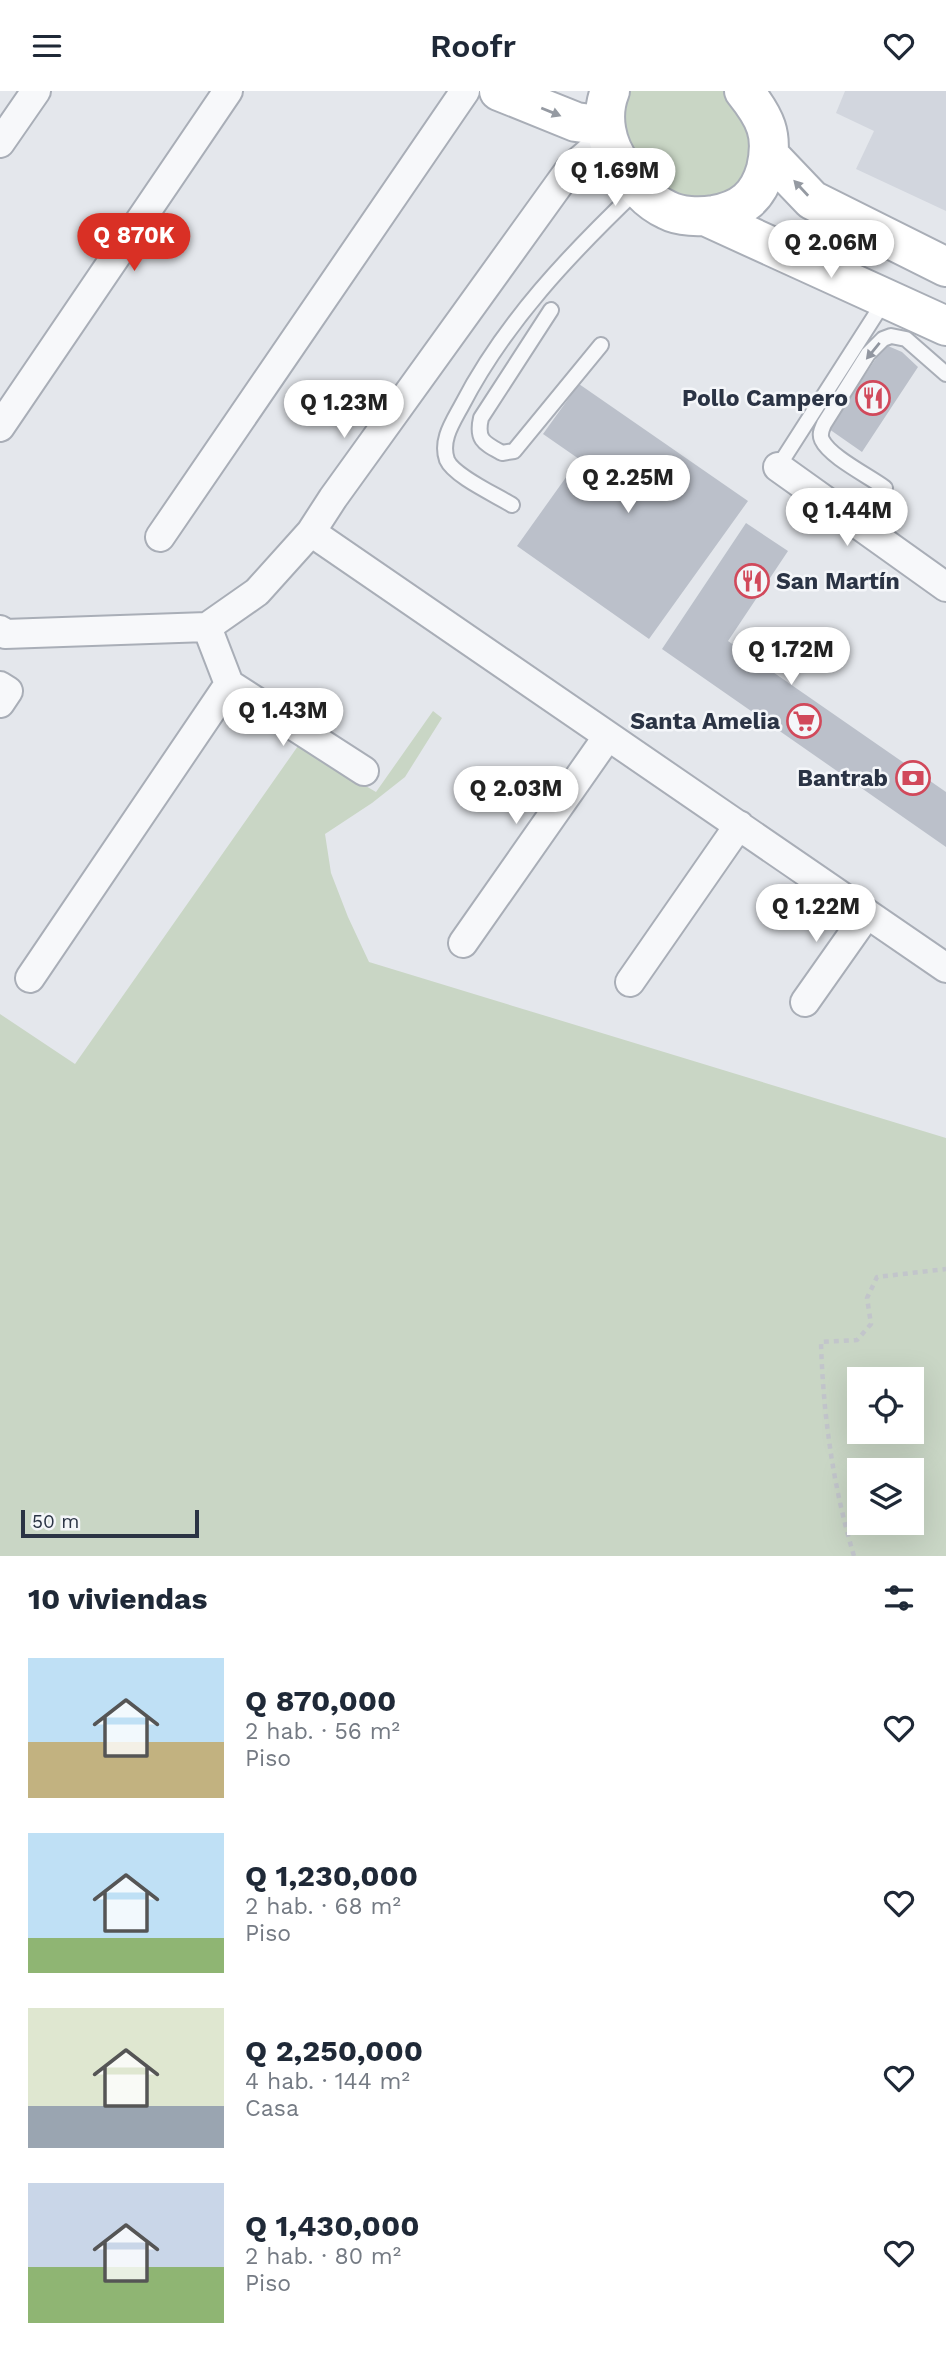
<!DOCTYPE html>
<html lang="es">
<head>
<meta charset="utf-8">
<style>
	:root { --surface:#fff; --page:#f2f2f3; --text:#1f2937; --muted:#747a83; --accent:#d93025 }
	body { margin:0; font-family:"Work Sans",sans-serif; background:var(--page); color:var(--text); height:100vh; display:flex; flex-direction:column; font-size:26px; white-space:nowrap }
	* { box-sizing:border-box; margin:0 }
	p { font-size:23px; color:var(--muted) }
	.icon { flex:none; width:38px; height:38px; fill:none; stroke:currentColor; stroke-width:2; stroke-linecap:round; stroke-linejoin:round }
	.map { position:relative; height:1465px; overflow:hidden }
	.side { display:flex; flex-direction:column; background:var(--surface); flex:1 }
	.side>* { flex:none }
	.fabs { position:absolute; left:847px; top:1276px; display:grid; gap:14px }
	.fabs a { display:grid; place-items:center; width:77px; height:77px; border-radius:0px; background:var(--surface); box-shadow:0 7px 28px #0002; font-size:35px }
	.scale { position:absolute; left:21px; bottom:18px; width:178px; box-sizing:border-box; padding-left:7px; border:4px solid #2b3445; border-top:0; font-size:19px; line-height:24px; white-space:nowrap; color:#2b3445; -webkit-text-stroke:5px #f4f6f9; paint-order:stroke }
	.price { position:absolute; translate:-50% -60px; padding:0 16px; border-radius:24px; background:#fff; color:#222; font-size:23px; line-height:46px; filter:drop-shadow(0 2px 4px #0008) }
	.price::after { content:''; position:absolute; left:50%; top:42px; width:21px; height:16px; margin-left:-10px; background:inherit; clip-path:polygon(0 0,100% 0,50% 100%) }
	.price.active { background:var(--accent); color:#fff }
	ul { padding:0; list-style:none }
	li { display:flex; align-items:center; gap:21px; height:175px; padding:0 28px }
	li span { display:grid; place-items:center; flex:none; width:196px; height:140px; border-radius:0px; color:#555 }
	li>.icon { margin-inline-start:auto }
	span .icon { width:84px; height:84px; fill:#fffc; stroke-width:1 }
	li b { font-size:30px }
	h2 { display:flex; justify-content:space-between; align-items:center; height:84px; padding:0 28px; font-size:30px }
	header { display:flex; justify-content:space-between; align-items:center; height:91px; padding:0 28px; background:var(--surface); font-size:32px; font-weight:600 }
	.map>svg:first-child { display:block }
</style>
</head>
<body>
<header><svg class="icon" aria-label="menu" viewBox="0 0 24 24"><path d="M4 6h16M4 12h16M4 18h16"/></svg>Roofr<svg class="icon" aria-label="heart" viewBox="0 0 24 24"><path d="M12 20l-8-8c-3-5 5-10 8-4 3-6 11-1 8 4z"/></svg></header>
<div class="map">
<svg width="946" height="1465" viewBox="0 0 946 1465">
	<rect width="100%" height="100%" fill="#e4e7ec"/>
	<!-- built -->
	<path fill="#d2d6de" d="M845 0H946V120L856 78 874 40 836 22Z"/>
	<!-- green -->
	<path fill="#c9d6c5" fill-rule="evenodd" d="M624 0H726L757 43 739 105 672 107C651 84 629 59 622 28 620 19 623 8 624 0Z
		M433 620 442 627 405 686 372 712 325 743 331 782 348 826 369 871 946 1047V1465H0V923L75 973 298 655 376 701ZM859 1288H912V1340H859ZM859 1379H912V1432H859Z"/>
	<!-- building -->
	<path fill="#bbc0ca" d="M888 255 902 261 918 276 862 361 829 338 881 260Z
		M579 293 748 410 649 548 517 455 579 368 543 343Z
		M746 432 788 460 728 550 946 701V756L662 558Z"/>
	<g fill="none" stroke-linecap="round" stroke-linejoin="round">
		<!-- service casing -->
		<g stroke="#a9aeb7" stroke-width="18">
			<path id="service" d="M551 219 481 327C476 349 484 352 502 362L514 360 601 254
				M778 376 885 209
				M885 397C869 385 830 366 822 349 819 343 822 338 824 333L868 263 883 248 891 245 906 248 946 283
				M512 414C496 404 454 385 447 369 440 349 453 331 462 314 505 231 570 163 637 99"/>
		</g>
		<!-- minor casing -->
		<g stroke="#a9aeb7" stroke-width="32">
			<path id="minor" d="M0 52 36 0
				M0 336 228 0
				M778 376 946 496
				M311 441 946 877
				M160 446 465 0
				M0 539 5 543 207 536 257 501 311 441 333 407 570 78 607 46
				M229 593 364 680
				M0 595 8 600 0 612
				M463 852 608 645
				M30 887 229 593 207 536
				M630 891 739 734
				M805 911 867 823"/>
		</g>
		<!-- secondary casing -->
		<g stroke="#a9aeb7" stroke-width="42">
			<path id="secondary" d="M499 0 576 31 605 35
				M610 0C600 25 606 54 622 75 634 93 647 110 667 119 680 126 700 126 714 124 742 119 758 106 766 78 769 65 771 51 766 36 762 24 752 10 744 0
				M770 65 812 109 946 176
				M705 125 946 235"/>
		</g>
		<!-- path -->
		<path stroke="#c2c5cb" stroke-width="4.5" stroke-dasharray="5 5" stroke-linecap="butt" d="M854 1465C833 1396 823 1323 821 1251L857 1249 871 1233 867 1207 877 1186 946 1178"/>
		<!-- service -->
		<use href="#service" stroke="#f7f8fa" stroke-width="14"/>
		<!-- minor -->
		<use href="#minor" stroke="#f7f8fa" stroke-width="28"/>
		<!-- secondary -->
		<use href="#secondary" stroke="#fff" stroke-width="38"/>
	</g>
	<!-- one-way arrows -->
	<defs><path id="oneway-solid" d="M-6-.8H1V-3.2L6.5 0L1 3.2V.8H-6Z" transform="scale(1.75)"/></defs>
	<g fill="#959aa2">
		<use href="#oneway-solid" transform="translate(551 21) rotate(22)"/>
		<use href="#oneway-solid" transform="translate(801 97) rotate(-133)"/>
	</g>
	<use fill="#9196a0" href="#oneway-solid" transform="translate(873 260) rotate(129)"/>
	<!-- icons -->
	<defs>
		<g id="restaurant-ring" transform="scale(1.75)"><circle r="9.5" fill="#f4f6f9" stroke="#d1495b" stroke-width="1.5"/><path d="M-5-6h1v4h1v-4h1v4h1v-4h1v5L-1.5 .5V6h-2V.5L-5-1ZM5-6V6H3V1.5H1.5Q1.5-4 5-6Z" fill="#d1495b"/></g>
		<g id="supermarket-ring" transform="scale(1.75)"><circle r="9.5" fill="#f4f6f9" stroke="#d1495b" stroke-width="1.5"/><path d="M-6-5.5h2.5l.6 2H6L4.5 2H-2.5L-4.4-4H-6ZM-1.5 3.2a1.3 1.3 0 1 0 .1 0ZM3 3.2a1.3 1.3 0 1 0 .1 0Z" fill="#d1495b"/></g>
		<g id="bank-ring" transform="scale(1.75)"><circle r="9.5" fill="#f4f6f9" stroke="#d1495b" stroke-width="1.5"/><path d="M-6-4H6V4H-6ZM0-2.3a2.3 2.3 0 1 0 0 4.6a2.3 2.3 0 1 0 0-4.6Z" fill="#d1495b"/></g>
	</defs>
	<g fill-rule="evenodd">
		<use href="#restaurant-ring" x="873" y="307"/>
		<use href="#restaurant-ring" x="752" y="490"/>
		<use href="#supermarket-ring" x="804" y="630"/>
		<use href="#bank-ring" x="913" y="687"/>
	</g>
	<g text-anchor="middle" dominant-baseline="central" stroke-width="5" stroke-linejoin="round" paint-order="stroke">
		<!-- poi labels -->
		<g font-size="23" font-weight="bold" fill="#2b3445" stroke="#f4f6f9" text-anchor="end">
			<text x="848" y="307">Pollo Campero</text>
			<text x="776" y="490" text-anchor="start">San Martín</text>
			<text x="780" y="630">Santa Amelia</text>
			<text x="888" y="687">Bantrab</text>
		</g>
	</g>
</svg>
<div class="fabs">
<a><svg class="icon" aria-label="locate" viewBox="0 0 24 24"><circle cx="12" cy="12" r="6"/><path d="M12 2v4M12 18v4M2 12h4M18 12h4"/></svg></a>
<a><svg class="icon" aria-label="layers" viewBox="0 0 24 24"><path d="M12 4l9 5-9 5-9-5zM3 14l9 5 9-5"/></svg></a>
</div>
<div class="scale">50 m</div>
<b class="price" style="left:615px;top:117px">Q 1.69M</b>
<b class="price active" style="left:134px;top:182px">Q 870K</b>
<b class="price" style="left:831px;top:189px">Q 2.06M</b>
<b class="price" style="left:344px;top:349px">Q 1.23M</b>
<b class="price" style="left:628px;top:424px">Q 2.25M</b>
<b class="price" style="left:847px;top:457px">Q 1.44M</b>
<b class="price" style="left:791px;top:596px">Q 1.72M</b>
<b class="price" style="left:283px;top:657px">Q 1.43M</b>
<b class="price" style="left:516px;top:735px">Q 2.03M</b>
<b class="price" style="left:816px;top:853px">Q 1.22M</b>
</div>
<section class="side">
<h2>10 viviendas<svg class="icon" aria-label="filters" viewBox="0 0 24 24"><path d="M4 7h16M4 17h16"/><circle cx="9" cy="7" r="2"/><circle cx="15" cy="17" r="2"/></svg></h2>
<ul>
<li><span style="background:linear-gradient(#bfe0f5 60%,#c2b280 0)"><svg class="icon" aria-label="home" viewBox="0 0 24 24"><path d="M3 11l9-7 9 7M6 9v11h12V9"/></svg></span><div><b>Q 870,000</b><p>2 hab. · 56 m²</p><p>Piso</p></div><svg class="icon" aria-label="heart" viewBox="0 0 24 24"><path d="M12 20l-8-8c-3-5 5-10 8-4 3-6 11-1 8 4z"/></svg></li>
<li><span style="background:linear-gradient(#bfe0f5 75%,#8fb573 0)"><svg class="icon" aria-label="home" viewBox="0 0 24 24"><path d="M3 11l9-7 9 7M6 9v11h12V9"/></svg></span><div><b>Q 1,230,000</b><p>2 hab. · 68 m²</p><p>Piso</p></div><svg class="icon" aria-label="heart" viewBox="0 0 24 24"><path d="M12 20l-8-8c-3-5 5-10 8-4 3-6 11-1 8 4z"/></svg></li>
<li><span style="background:linear-gradient(#dfe7d0 70%,#9aa5b1 0)"><svg class="icon" aria-label="home" viewBox="0 0 24 24"><path d="M3 11l9-7 9 7M6 9v11h12V9"/></svg></span><div><b>Q 2,250,000</b><p>4 hab. · 144 m²</p><p>Casa</p></div><svg class="icon" aria-label="heart" viewBox="0 0 24 24"><path d="M12 20l-8-8c-3-5 5-10 8-4 3-6 11-1 8 4z"/></svg></li>
<li><span style="background:linear-gradient(#c9d6e8 60%,#8fb573 0)"><svg class="icon" aria-label="home" viewBox="0 0 24 24"><path d="M3 11l9-7 9 7M6 9v11h12V9"/></svg></span><div><b>Q 1,430,000</b><p>2 hab. · 80 m²</p><p>Piso</p></div><svg class="icon" aria-label="heart" viewBox="0 0 24 24"><path d="M12 20l-8-8c-3-5 5-10 8-4 3-6 11-1 8 4z"/></svg></li>
</ul>
</section>
</body>
</html>
